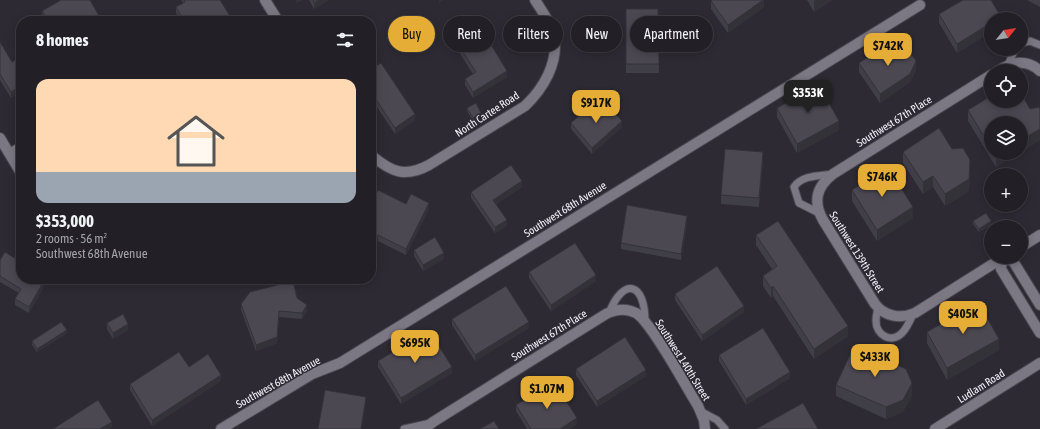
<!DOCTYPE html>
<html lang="en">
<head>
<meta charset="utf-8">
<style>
	:root { --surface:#222026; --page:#2a282e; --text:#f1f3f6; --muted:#a2a3a7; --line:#3f3e43; --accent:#e5ad36 }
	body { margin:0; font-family:"Asap Condensed",sans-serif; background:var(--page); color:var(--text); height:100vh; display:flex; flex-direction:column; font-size:15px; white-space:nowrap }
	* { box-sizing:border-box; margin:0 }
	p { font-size:13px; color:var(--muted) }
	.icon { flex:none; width:22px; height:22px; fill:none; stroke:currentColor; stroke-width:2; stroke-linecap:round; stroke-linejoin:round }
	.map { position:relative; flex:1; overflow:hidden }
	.sheet { position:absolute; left:16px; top:16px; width:360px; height:268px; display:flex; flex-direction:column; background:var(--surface); border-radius:16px; box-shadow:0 2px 10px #0003,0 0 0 1px var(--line) }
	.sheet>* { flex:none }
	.banner { position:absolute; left:388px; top:16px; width:380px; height:36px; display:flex; gap:8px }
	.needle { width:26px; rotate:60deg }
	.buttons { position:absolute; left:984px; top:12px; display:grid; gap:8px }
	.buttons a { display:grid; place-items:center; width:44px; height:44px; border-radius:50%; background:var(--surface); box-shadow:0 2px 10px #0003,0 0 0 1px var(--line); font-size:20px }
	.price { position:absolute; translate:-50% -34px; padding:0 9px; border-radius:8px; background:var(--accent); color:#111; font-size:13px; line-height:26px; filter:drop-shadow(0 1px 2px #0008) }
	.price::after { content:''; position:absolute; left:50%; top:24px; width:12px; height:9px; margin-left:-6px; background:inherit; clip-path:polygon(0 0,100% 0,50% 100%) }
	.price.active { background:#222; color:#fff }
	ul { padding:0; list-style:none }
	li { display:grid; align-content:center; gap:8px; height:212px; padding:0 20px }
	li span { display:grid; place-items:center; height:124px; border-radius:12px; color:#555 }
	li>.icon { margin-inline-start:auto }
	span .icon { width:72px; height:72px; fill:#fffc; stroke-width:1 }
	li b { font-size:17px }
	h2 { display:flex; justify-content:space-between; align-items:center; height:48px; padding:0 20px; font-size:17px }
	.tag { padding:0 14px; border-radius:18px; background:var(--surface); box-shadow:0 2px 10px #0003,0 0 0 1px var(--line); font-size:14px; line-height:36px }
	.tag.active { background:var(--accent); color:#111 }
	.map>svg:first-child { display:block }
</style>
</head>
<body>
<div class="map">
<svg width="1040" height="429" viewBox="0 0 1040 429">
	<rect width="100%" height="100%" fill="#2d2a33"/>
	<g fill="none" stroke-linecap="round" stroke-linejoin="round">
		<!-- lane casing -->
		<g stroke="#4b4851" stroke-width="9">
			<path id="lane" d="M1021 43 1030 41 1040 45
				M1008 65 1015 49
				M819 213 799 203 794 187C802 175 819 176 833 174
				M878 308C877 312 876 317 876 321 876 335 891 344 902 333 907 328 910 321 913 314
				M609 313C624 276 645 283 645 321
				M700 411 717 420 725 429
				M404 429 431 423"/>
		</g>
		<!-- street casing -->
		<g stroke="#4b4851" stroke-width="12">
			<path id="street" d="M265 0 278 21
				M998 71C1012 62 1026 58 1040 71
				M991 75 833 174C816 187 813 202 823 220L875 304C885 317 901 319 915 313L1004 257
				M0 138 21 173
				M10 154 21 147
				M371 155C391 172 405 178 429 165L525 106C543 89 559 63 554 36 551 23 542 11 535 0
				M1021 247 1040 235
				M1040 305 1013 261 1002 258 1001 269 1040 333
				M221 429 312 374 340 363 920 5
				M424 429 433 422 606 314C616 309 626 308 636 313 652 323 686 387 698 406L704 420 705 429"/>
		</g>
		<!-- secondary casing -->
		<g stroke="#4b4851" stroke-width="12">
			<path id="secondary" d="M935 429 1040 363"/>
		</g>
		<!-- lane -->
		<use href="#lane" stroke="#7b7783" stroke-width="7"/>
		<!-- street -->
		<use href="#street" stroke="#7b7783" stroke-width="10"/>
		<!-- secondary -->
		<use href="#secondary" stroke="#7b7783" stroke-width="10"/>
	</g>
	<!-- wall -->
	<path fill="#403e47" d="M181 0H220L233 21H181L176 13V7L183 3Z
		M309 0H329L314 9Z
		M764 0V7L728 33 711 9V1Z
		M807 0H832L814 12Z
		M1027 0H1040V7Z
		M626 9H658L659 73H626Z
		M42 11 102 21H45L42 17Z
		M939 14 1001 19H991V32L957 53 939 23Z
		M455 40 507 77 473 98 465 85V79L473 74 455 46Z
		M0 42 12 62 21 56V91L11 98 0 80Z
		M891 55 916 70 910 82 880 103 859 72V63Z
		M371 69 415 120 395 134 371 98Z
		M998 105 1030 109H1040V140L1021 152 991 123V153H1019L996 167 968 121V110Z
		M467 108 481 116 473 121 467 111Z
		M777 108 839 130 797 153 777 117Z
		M600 112 622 127 592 154 571 129V123Z
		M952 149 970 171 969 191 945 206 933 187 923 194 903 163V152Z
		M763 161 759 207 721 204V195Z
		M522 187 496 204 507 226 495 233 471 198V192Z
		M852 190 913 218 877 241 852 201Z
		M406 204 429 209 406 255 378 241 373 252 371 251V205Z
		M973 221 991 225 979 232 973 224Z
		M687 222 681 260 621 249V243Z
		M756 235 848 336 814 359 773 296 771 298 763 286V276L772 269 756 245Z
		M414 250 444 259 423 271 414 256Z
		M0 260 46 279V283L29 313 15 305V299L19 293 0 282Z
		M529 272 596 281 551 311 529 278Z
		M675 294 744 312 702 341 675 300Z
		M297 298 307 311 302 319 279 317 277 343 256 351 241 310V304Z
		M452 319 529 328 475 361 452 325Z
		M107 323 128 330 113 339 107 329Z
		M927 332 999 350 947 380 927 343Z
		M67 333 37 352 32 345V341Z
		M719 355 790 378 746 405 719 361Z
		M378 361 452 373 401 404 378 367Z
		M189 367 221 381 152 426 130 390V384Z
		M576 369 646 376 597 407 576 375Z
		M836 385 912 395 903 412 886 419 836 396Z
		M516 405 577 424 569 429H527L516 411Z"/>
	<!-- shaded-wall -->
	<path fill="#343239" d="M296 0H303L296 4Z
		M319 0H329L314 9V3Z
		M439 0H444L439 3Z
		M763 0H764V7L728 33V25Z
		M815 0H832L814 12V1Z
		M991 23V32L957 53V44Z
		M916 61V70L910 82 880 103V94Z
		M507 71V77L473 98V92Z
		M21 85V91L11 98V92Z
		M481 113V116L473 121V118Z
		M415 114V120L395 134V128Z
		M622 121V127L592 154V148Z
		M839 121V130L797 153V144Z
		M1040 129V140L1021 152V140Z
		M763 152V161L759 207V198Z
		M1000 153H1019L996 167V156Z
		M970 160 969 191 945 206V194Z
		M933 176V187L923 194V182Z
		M522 181V187L493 206V200Z
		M429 203V209L406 255V249Z
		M913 207V218L877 241V230Z
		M687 216V222L681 260V254Z
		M507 220V226L495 233V227Z
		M991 221V225L979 232V229Z
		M378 235V241L373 252V246Z
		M444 253V259L423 271V265Z
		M596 275V281L551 311V305Z
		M45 279H46V283L29 313V307Z
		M773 286V296L771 298V288Z
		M307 305V311L302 319V313Z
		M744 306V312L702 341V335Z
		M279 311 277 343 256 351V345Z
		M529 322V328L475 361V355Z
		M128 324V330L113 339V333Z
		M848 326V336L814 359V349Z
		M67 330V333L37 352V349Z
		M999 339V350L947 380V368Z
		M452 367V373L401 404V398Z
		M646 370V376L597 407V401Z
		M790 372V378L746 405V399Z
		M221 375V381L152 426V420Z
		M912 383V395L903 412 886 419V407Z
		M366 397V403L362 429H361Z
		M577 418V424L569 429H560Z
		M112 422V428L110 429H100Z"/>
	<!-- building -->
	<path fill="#4b4852" stroke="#343239" d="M61 0H90L102 21H48L42 11Z
		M184 0H220L233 21H184L176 7 185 2Z
		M313 0H319L314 3Z
		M712 0H763L728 25 711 1Z
		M963 0H991L1001 17 998 19H991V23L957 44 939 14Z
		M626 9H658L659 64H626Z
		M479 25 507 71 473 92 465 79 476 72 455 40Z
		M0 42 12 62 21 56V85L11 92 0 74Z
		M905 45 916 61 910 74 880 94 859 63 885 46 891 55Z
		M381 63 415 114 395 128 371 92V69Z
		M819 85 839 121 797 144 777 108Z
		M1021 93 1030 109 1039 107 1040 109V129L1021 140V123H991V148L968 110 991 96V101H995L998 105 1005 101H1021Z
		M476 103 481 113 473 118 467 108Z
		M593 103 600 112 608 105 622 121 592 148 571 123Z
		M939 128 952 149 963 148 970 160 969 179 945 194 933 176 923 182 903 152Z
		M725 149 763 152 759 198 721 195Z
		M994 153H1000L996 156Z
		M511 165 522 181 493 200 507 220 495 227 471 192Z
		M888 167 913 207 877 230 852 190Z
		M378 190 406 204 411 194 429 203 406 249 378 235 373 246 371 245V205Z
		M627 205 687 216 681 254 621 243Z
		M986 213 991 221 979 229 973 221Z
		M778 221 848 326 814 349 773 286 771 288 763 276 777 266 756 235Z
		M435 237 444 253 423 265 414 250Z
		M575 243 596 275 551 305 529 272Z
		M5 252 21 262V279H45L29 307 15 299 21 289 0 276V260Z
		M717 266 744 306 702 335 675 294Z
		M293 281 297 298 307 305 302 313 279 311 277 337 256 345 241 304 250 292Z
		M506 286 529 322 475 355 452 319Z
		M978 302 999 339 947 368 927 332Z
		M123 314 128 324 113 333 107 323Z
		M61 322 67 330 37 349 32 341Z
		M763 328 790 372 746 399 719 355Z
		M429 330 452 367 401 398 378 361Z
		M625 337 646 370 597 401 576 369Z
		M854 346 906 369 912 383 903 400 886 407 836 385Z
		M179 352 189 367 208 354 221 375 152 420 130 384Z
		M554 382 577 418 560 429H531L516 405Z
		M325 390 366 397 361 429H318Z
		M98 400 112 422 100 429H53Z
		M803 403 818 429H756Z
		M494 421 499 429H480Z"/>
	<g text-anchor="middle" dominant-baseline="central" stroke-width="3" stroke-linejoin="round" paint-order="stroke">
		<!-- street labels -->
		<g font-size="11" fill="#f6f4fa" stroke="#2d2a33">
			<text transform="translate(487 114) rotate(-33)">North Cartee Road</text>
			<text transform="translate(894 121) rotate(-32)">Southwest 67th Place</text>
			<text transform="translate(565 209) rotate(-32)">Southwest 68th Avenue</text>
			<text transform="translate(857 252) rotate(58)">Southwest 139th Street</text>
			<text transform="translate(549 335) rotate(-32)">Southwest 67th Place</text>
			<text transform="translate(683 360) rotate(58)">Southwest 140th Street</text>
			<text transform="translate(278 382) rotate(-29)">Southwest 68th Avenue</text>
			<text transform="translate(981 386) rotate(-32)">Ludlam Road</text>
		</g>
	</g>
</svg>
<div class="buttons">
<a><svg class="needle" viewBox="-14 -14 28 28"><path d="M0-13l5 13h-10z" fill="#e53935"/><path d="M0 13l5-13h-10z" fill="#a2a3a7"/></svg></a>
<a><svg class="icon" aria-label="locate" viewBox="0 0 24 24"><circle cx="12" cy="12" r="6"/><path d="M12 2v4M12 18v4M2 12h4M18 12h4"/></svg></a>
<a><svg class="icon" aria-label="layers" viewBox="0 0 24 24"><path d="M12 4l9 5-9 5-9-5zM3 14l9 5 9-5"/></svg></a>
<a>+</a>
<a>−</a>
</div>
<b class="price" style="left:888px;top:67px">$742K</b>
<b class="price active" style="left:808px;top:114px">$353K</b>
<b class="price" style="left:596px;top:124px">$917K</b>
<b class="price" style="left:882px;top:198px">$746K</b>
<b class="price" style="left:963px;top:335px">$405K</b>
<b class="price" style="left:415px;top:364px">$695K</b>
<b class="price" style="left:875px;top:378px">$433K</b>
<b class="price" style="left:547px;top:410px">$1.07M</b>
<div class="banner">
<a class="tag active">Buy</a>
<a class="tag">Rent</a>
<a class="tag">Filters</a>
<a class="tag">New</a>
<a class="tag">Apartment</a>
</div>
<section class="sheet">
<h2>8 homes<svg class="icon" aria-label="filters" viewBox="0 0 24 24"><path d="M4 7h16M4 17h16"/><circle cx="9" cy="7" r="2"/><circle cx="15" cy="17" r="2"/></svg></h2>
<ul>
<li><span style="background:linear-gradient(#ffd9b3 75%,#9aa5b1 0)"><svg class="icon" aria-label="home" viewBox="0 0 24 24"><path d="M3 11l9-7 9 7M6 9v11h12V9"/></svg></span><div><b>$353,000</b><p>2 rooms · 56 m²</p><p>Southwest 68th Avenue</p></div></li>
</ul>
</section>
</div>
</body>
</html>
